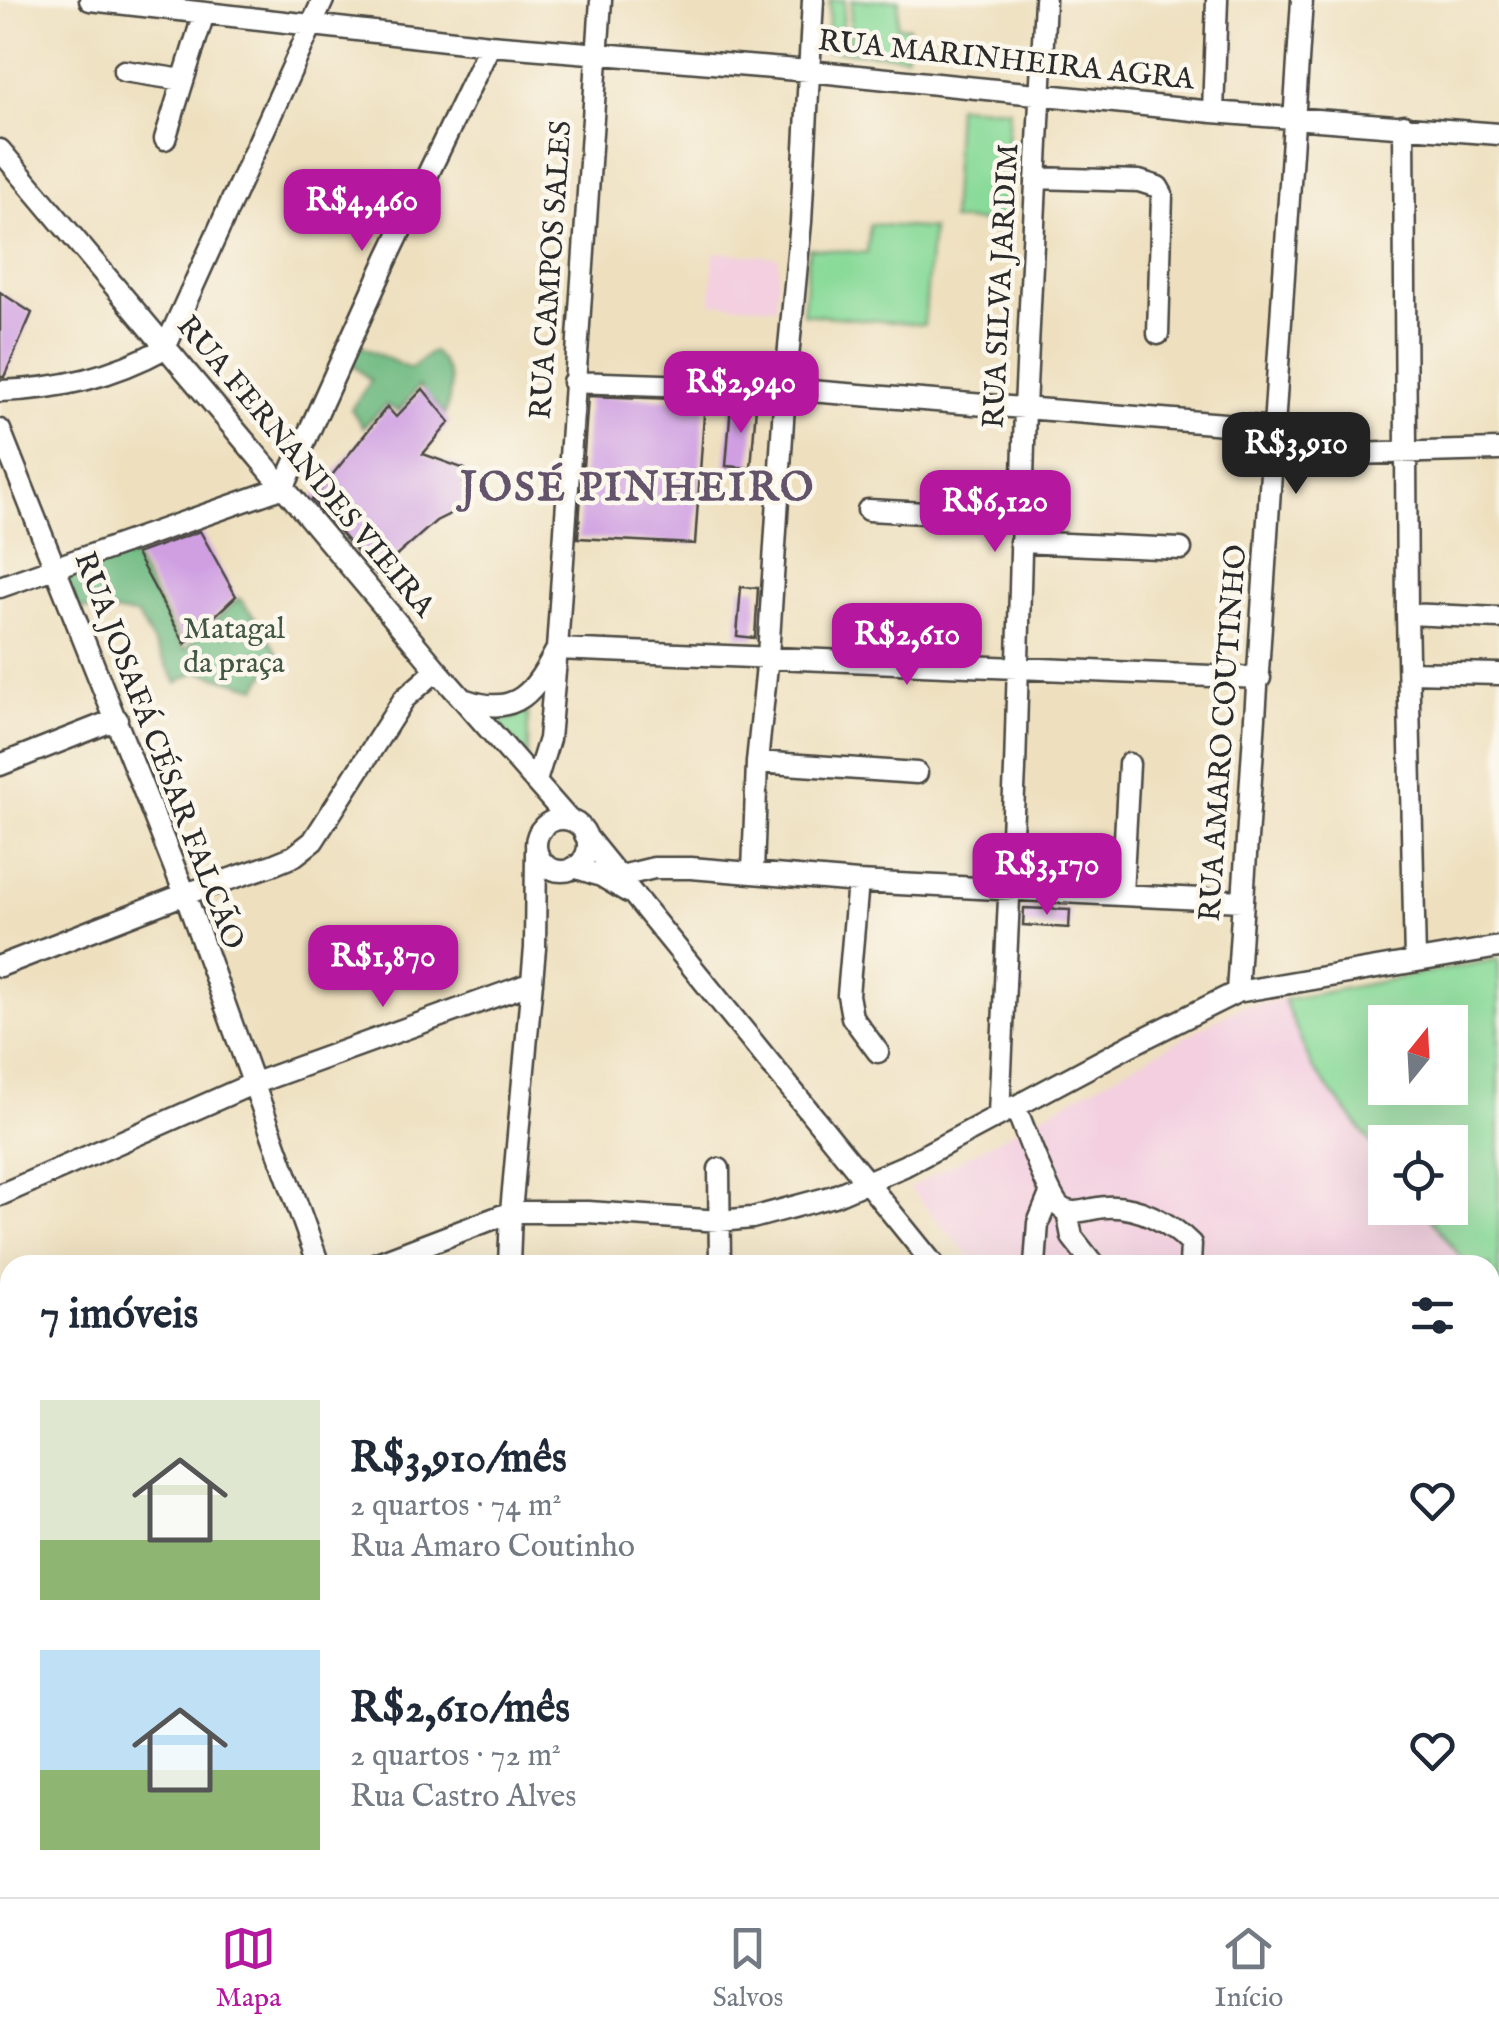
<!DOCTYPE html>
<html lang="pt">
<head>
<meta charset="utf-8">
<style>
	:root { --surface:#fff; --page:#f2f2f3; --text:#1f2937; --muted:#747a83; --line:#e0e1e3; --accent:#b5179e }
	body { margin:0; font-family:"IM FELL English",serif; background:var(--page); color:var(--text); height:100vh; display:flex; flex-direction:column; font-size:38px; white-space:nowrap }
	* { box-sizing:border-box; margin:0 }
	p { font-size:32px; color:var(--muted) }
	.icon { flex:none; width:55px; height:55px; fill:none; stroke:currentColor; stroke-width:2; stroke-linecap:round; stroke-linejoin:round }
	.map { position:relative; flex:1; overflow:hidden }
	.details { position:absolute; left:0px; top:1255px; width:1500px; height:642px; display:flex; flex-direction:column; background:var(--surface); border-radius:30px 30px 0 0; box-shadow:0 10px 40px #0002 }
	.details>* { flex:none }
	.needle { width:65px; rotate:18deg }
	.buttons { position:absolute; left:1368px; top:1005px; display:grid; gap:20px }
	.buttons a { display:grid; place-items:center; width:100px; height:100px; border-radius:0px; background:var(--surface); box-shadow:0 10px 40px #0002; font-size:50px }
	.price { position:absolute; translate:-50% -85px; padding:0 22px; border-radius:20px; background:var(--accent); color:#fff; font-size:32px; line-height:65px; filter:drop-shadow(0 2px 5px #0008) }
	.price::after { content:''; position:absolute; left:50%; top:60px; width:30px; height:22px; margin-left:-15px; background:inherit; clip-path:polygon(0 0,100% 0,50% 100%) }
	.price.selected { background:#222; color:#fff }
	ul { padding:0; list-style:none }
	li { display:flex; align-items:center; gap:30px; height:250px; padding:0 40px }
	li span { display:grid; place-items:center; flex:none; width:280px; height:200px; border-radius:0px; color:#555 }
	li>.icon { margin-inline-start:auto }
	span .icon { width:120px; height:120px; fill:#fffc; stroke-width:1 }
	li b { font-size:42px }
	h2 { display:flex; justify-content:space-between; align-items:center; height:120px; padding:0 40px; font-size:42px }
	.tab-bar { display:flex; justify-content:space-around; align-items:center; height:140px; border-top:2px solid var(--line); background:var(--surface); font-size:28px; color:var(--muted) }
	.tab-bar a { display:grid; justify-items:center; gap:5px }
	.tab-bar .selected { color:var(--accent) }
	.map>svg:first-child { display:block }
</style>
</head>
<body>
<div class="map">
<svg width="1499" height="1897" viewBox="0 0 1499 1897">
	<rect width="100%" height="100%" fill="#fbf7ec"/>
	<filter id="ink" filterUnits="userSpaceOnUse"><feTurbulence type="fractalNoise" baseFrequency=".01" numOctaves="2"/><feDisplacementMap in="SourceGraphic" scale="20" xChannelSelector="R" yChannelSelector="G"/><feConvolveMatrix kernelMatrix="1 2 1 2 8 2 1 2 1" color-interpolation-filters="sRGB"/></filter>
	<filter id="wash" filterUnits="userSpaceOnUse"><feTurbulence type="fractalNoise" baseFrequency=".0048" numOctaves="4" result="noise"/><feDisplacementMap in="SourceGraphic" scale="40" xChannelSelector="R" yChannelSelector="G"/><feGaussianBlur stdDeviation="2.25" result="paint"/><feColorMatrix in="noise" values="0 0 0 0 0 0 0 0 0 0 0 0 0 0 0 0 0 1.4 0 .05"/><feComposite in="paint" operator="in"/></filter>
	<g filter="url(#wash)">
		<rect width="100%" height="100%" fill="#eee0bf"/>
		<!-- built -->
		<path fill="#f3cfe0" d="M714 252 779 257 776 307 711 303Z
			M1284 1000 1312 1067 1385 1160V1208H1422L1467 1265H977L909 1188 1241 1006Z
			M10 1644V1842L0 1846V1648Z"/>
		<!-- green -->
		<path fill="#89da99" stroke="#5a8262" stroke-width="2.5" fill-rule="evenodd" d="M830 0H845L842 33 828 31Z
			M852 0H899L897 26 909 27 906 56 825 50 826 40 849 42Z
			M957 106 1009 109 1003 223 951 220Z
			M870 224 932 229 924 325 803 314 809 248 867 253Z
			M528 711V757L495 720 512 719Z
			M1499 959V1306L1490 1294V1265H1467L1422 1208H1450V1142H1385V1160L1312 1067 1284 1000ZM1385 1022H1450V1088H1385Z"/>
		<!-- forest -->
		<path fill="#6eba81" stroke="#4c7256" stroke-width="2.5" d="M354 343 410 369 433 351C455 374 453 387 445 415L419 386 399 411 386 405 363 427 351 409 371 381 347 360Z
			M127 545 184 650 239 598 258 621 278 654 257 688 197 671 177 683 137 615 75 608 60 569Z"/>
		<g id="blocks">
			<!-- building -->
			<path fill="#cf9fe2" d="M0 292 32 313 4 377H0Z
				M423 389 450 422 423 454 465 469 462 508 436 521 376 574 312 500 387 407 396 417Z
				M588 396 705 400 695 544 578 538Z
				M731 404 756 406 751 468 726 466Z
				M200 531 236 596 185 644 136 554Z
				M741 587 758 588 755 638 737 636Z
				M1024 908 1070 910 1069 928 1023 925Z"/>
		</g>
	</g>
	<g filter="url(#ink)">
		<use href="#blocks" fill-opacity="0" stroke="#484641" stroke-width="2.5"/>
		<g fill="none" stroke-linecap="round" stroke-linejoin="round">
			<!-- minor casing -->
			<g stroke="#484641" stroke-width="25">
				<path id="minor" d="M90 0 490 45 809 71 1213 112 1499 134
					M124 71 183 80
					M1213 112 1217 0
					M1404 125 1407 614 1415 961
					M165 139 204 13
					M0 150 437 670 569 820
					M1036 178 1139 181 1158 187 1162 194 1158 334
					M573 382 785 389 1275 428
					M0 391C60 389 112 377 165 348L323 0
					M0 430 185 894 319 1265
					M1274 456 1499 450
					M868 510 1022 518
					M1020 542 1181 549
					M0 587 284 487 388 257 490 45
					M1407 614 1499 618
					M1409 672 1499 674
					M466 700C518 718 535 690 557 649L1260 678
					M757 762 917 773
					M0 765 117 719
					M536 781 549 739 557 649 601 0
					M536 845a26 26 0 1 1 52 0a26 26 0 1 1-52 0Z
					M585 835 934 1265
					M574 867 601 876 628 892
					M753 872 757 762 768 656 785 389 801 222 813 0
					M621 876 654 868H691L858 882 1242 901
					M858 882 848 995 852 1017 878 1052
					M1122 894 1129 764
					M0 966 185 894 272 865 294 856 313 841 404 699 437 670
					M1237 992 1302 0
					M1015 1106C1023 1125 1049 1197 1060 1207 1072 1218 1092 1207 1106 1207 1137 1205 1170 1222 1191 1244L1190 1265
					M999 1114 1015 769 1025 407 1045 0
					M719 1169 720 1265
					M0 1195 252 1084 532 983
					M1067 1211 1072 1237 1094 1265
					M372 1265 511 1212H588L720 1221 752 1218 834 1196 904 1166 1131 1045 1237 992 1499 947
					M509 1265 511 1212 535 948 536 849
					M1035 1265 1038 1223 1050 1194
					M1490 1467 1499 1464
					M1490 1609 1499 1612
					M0 1624 10 1619
					M0 1869 10 1865
					M561 1888 565 1897
					M824 1888 827 1897
					M1121 1888 1124 1897
					M1444 1888 1454 1897
					M478 1897 479 1888"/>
			</g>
			<!-- major casing -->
			<g stroke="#484641" stroke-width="30">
				<path id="major" d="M0 1403 10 1428
					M0 1491 10 1517
					M1490 1544 1499 1520
					M156 1888 160 1897
					M191 1888 195 1897
					M1148 1897 1173 1888"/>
			</g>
			<!-- minor -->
			<use href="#minor" stroke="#fff" stroke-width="20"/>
			<!-- major -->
			<use href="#major" stroke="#fff" stroke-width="25"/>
		</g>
	</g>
	<g text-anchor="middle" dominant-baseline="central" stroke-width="9" stroke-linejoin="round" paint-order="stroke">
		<!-- street labels -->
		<g font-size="30" fill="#2b2b2b" stroke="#fbf7ec">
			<text transform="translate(1006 61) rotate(6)">RUA MARINHEIRA AGRA</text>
			<text transform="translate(552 270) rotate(-86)">RUA CAMPOS SALES</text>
			<text transform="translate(1002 286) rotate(-87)">RUA SILVA JARDIM</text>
			<text transform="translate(305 467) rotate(50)">RUA FERNANDES VIEIRA</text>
			<text transform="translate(1224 733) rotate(-86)">RUA AMARO COUTINHO</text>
			<text transform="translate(158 751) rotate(69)">RUA JOSAFÁ CÉSAR FALCÃO</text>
		</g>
		<!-- park labels -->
		<g font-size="30" fill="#425746" stroke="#fbf7ec">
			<text x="234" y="630">Matagal<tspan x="234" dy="34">da praça</tspan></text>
		</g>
		<!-- district labels -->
		<g font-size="40" font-weight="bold" letter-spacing="2.5" fill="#64546b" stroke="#fbf7ec">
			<text x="638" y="489">JOSÉ PINHEIRO</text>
		</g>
	</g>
</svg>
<div class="buttons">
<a><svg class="needle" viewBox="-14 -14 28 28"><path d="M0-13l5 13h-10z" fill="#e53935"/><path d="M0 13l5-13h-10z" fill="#747a83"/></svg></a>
<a><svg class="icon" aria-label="locate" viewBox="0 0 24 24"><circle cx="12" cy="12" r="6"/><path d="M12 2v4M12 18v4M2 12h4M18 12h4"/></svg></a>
</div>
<b class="price" style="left:362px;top:254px">R$4,460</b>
<b class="price" style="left:741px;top:436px">R$2,940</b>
<b class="price selected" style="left:1296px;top:497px">R$3,910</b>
<b class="price" style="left:995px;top:555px">R$6,120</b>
<b class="price" style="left:907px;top:688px">R$2,610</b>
<b class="price" style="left:1047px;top:918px">R$3,170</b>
<b class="price" style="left:383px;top:1010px">R$1,870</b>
<section class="details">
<h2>7 imóveis<svg class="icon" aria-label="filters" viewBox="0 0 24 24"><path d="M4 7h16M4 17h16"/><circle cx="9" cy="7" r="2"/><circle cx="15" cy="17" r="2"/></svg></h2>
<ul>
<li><span style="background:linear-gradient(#dfe7d0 70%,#8fb573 0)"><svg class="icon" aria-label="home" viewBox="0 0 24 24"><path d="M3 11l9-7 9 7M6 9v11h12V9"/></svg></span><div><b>R$3,910/mês</b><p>2 quartos · 74 m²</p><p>Rua Amaro Coutinho</p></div><svg class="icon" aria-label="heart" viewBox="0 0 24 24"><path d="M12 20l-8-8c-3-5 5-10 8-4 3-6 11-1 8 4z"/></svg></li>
<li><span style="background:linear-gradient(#bfe0f5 60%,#8fb573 0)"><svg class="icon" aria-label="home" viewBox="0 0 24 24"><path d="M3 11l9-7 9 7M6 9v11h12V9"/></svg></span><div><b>R$2,610/mês</b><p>2 quartos · 72 m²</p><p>Rua Castro Alves</p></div><svg class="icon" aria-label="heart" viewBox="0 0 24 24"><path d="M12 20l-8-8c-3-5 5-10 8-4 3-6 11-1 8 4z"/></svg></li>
</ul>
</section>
</div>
<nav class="tab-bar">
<a class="selected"><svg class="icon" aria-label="map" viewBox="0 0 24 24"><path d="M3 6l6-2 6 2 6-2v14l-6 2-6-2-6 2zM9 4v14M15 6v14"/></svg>Mapa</a>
<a><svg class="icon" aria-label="saved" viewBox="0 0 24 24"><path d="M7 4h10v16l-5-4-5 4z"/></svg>Salvos</a>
<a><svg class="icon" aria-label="home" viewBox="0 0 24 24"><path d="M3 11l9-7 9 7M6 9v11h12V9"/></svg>Início</a>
</nav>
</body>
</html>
